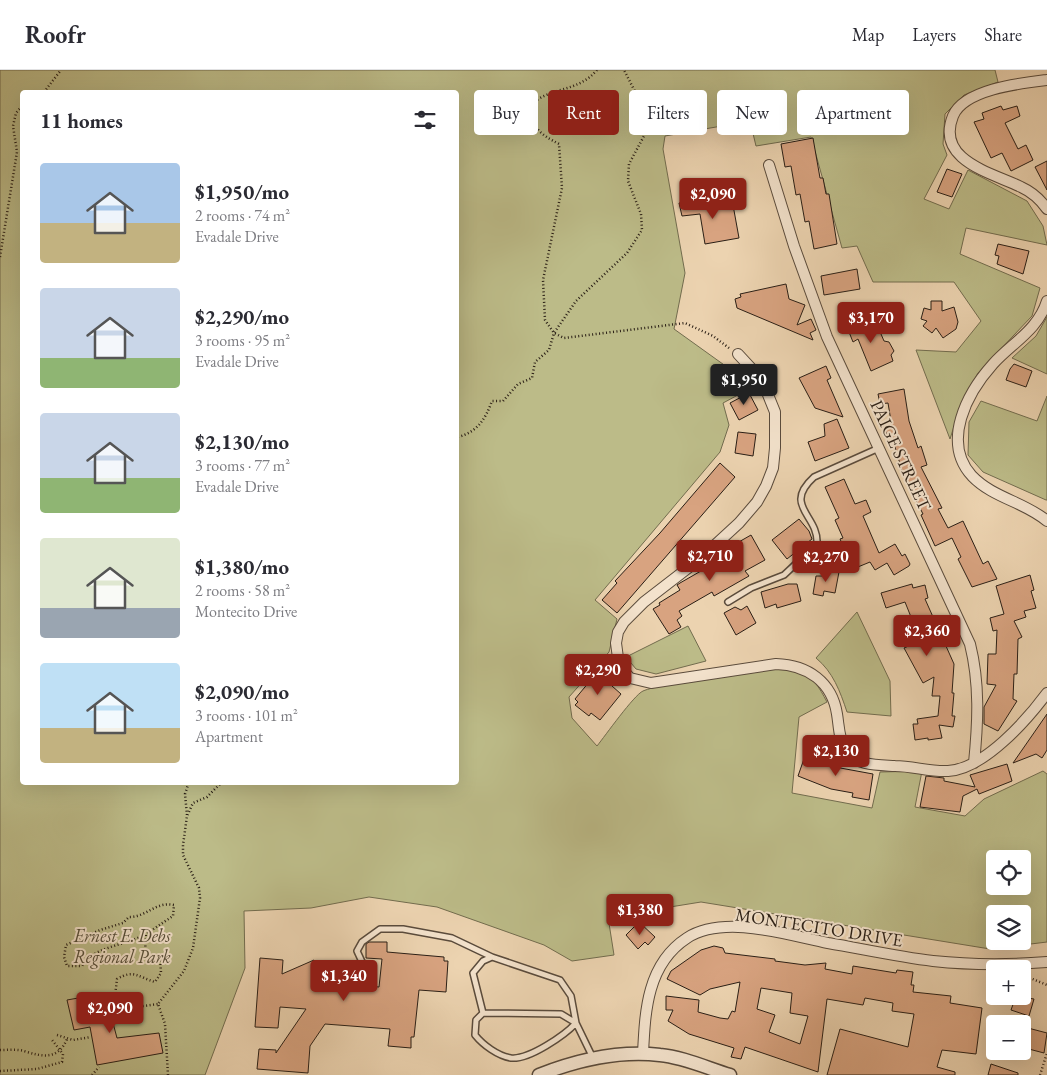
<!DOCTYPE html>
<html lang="en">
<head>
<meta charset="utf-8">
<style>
	:root { --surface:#fff; --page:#f7f7f7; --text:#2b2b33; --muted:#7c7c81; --line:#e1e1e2; --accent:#8f2418 }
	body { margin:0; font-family:"EB Garamond",serif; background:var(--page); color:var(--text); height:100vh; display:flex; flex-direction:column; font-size:19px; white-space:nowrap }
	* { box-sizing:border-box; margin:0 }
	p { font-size:16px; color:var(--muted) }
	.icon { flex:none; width:28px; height:28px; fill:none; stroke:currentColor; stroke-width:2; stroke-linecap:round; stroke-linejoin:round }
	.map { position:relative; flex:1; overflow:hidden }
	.sheet { position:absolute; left:20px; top:20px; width:439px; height:695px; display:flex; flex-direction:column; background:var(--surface); border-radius:5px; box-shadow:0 5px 20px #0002 }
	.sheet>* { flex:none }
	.hud { position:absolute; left:474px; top:20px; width:475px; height:45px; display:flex; gap:10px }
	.tools { position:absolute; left:986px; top:780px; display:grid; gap:10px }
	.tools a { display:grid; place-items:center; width:45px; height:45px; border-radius:5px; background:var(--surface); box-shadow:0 5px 20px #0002; font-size:25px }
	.price { position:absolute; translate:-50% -42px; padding:0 11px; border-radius:5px; background:var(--accent); color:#fff; font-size:16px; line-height:32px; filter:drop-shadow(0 1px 2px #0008) }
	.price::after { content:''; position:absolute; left:50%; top:30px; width:15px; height:11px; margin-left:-8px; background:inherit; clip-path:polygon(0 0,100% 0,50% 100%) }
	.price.selected { background:#222; color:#fff }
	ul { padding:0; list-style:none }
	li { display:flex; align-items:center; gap:15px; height:125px; padding:0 20px }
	li span { display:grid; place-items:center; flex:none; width:140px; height:100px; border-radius:5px; color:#555 }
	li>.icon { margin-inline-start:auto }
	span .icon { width:60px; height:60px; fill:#fffc; stroke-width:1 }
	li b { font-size:21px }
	h2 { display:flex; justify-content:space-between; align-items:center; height:60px; padding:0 20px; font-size:21px }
	.tag { padding:0 18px; border-radius:5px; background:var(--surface); box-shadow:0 5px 20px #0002; font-size:18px; line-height:45px }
	.tag.selected { background:var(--accent); color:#fff }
	header { display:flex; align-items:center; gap:30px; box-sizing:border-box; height:70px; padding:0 25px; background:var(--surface); border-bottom:1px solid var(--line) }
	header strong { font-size:24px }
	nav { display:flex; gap:28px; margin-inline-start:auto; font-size:18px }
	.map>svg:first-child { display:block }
</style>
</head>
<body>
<header>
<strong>Roofr</strong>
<nav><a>Map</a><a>Layers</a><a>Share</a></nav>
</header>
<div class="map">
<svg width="1047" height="1005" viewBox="0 0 1047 1005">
	<rect width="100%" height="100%" fill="#ecd3b0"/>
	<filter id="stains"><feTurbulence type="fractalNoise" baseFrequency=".004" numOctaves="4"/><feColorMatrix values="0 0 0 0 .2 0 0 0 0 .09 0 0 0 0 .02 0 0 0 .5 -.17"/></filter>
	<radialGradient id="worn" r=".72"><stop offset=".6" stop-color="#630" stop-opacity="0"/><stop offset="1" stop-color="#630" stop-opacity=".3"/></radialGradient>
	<!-- green -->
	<path fill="#bcbb88" stroke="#726c4e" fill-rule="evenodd" d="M0 0H995L998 12 964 25 945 44 943 74 947 85 924 129 949 139 968 100 1027 131 1043 156 1047 175 966 158 960 184 1040 218 1032 246 978 303 961 334 950 369 916 280 956 282 981 251 954 212H873L857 176 842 178 811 67 756 76 750 51 665 66 663 79 685 203 674 259 727 297 751 318 723 333 729 355 720 382 595 530 617 549 609 582 569 627 572 648 597 676C605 666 634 625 643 621 661 613 782 594 797 600 813 606 819 617 827 632L799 647 792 723 872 738 880 702 922 701 915 737 965 746 984 729 1043 701 1047 704V872L990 879 701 832 608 847 614 885 572 891 544 875 437 837 369 827 311 838 244 841 245 898 205 1005H0ZM22 22H456V712H22ZM995 789H1022V816H995ZM995 844H1022V871H995Z
		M1047 247V304L1012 288 1036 266Z
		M1047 326V430H1046L983 402 968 385 969 352 981 331 1037 351Z
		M857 542 890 611 891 646 847 642C840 621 833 602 816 588Z
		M688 556 706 591 656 604 636 599 626 587Z"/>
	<!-- building -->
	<path fill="#d8a380" stroke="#291e15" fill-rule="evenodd" d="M1001 36 1003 40 1017 36 1020 46 1005 53 1018 79 1026 75 1033 90 1011 101 1002 83 991 88 974 52 984 49 982 43Z
		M813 68 820 108H823L826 124H829L837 174 814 179 809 151 805 152 800 124 796 125 791 96 785 97 781 74Z
		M1047 91V120L1035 97Z
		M947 99 962 104 952 127 937 122Z
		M707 128 711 139 733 135 739 168 705 174 700 144 682 146 679 133Z
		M998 174 1029 181 1023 204 997 194 999 186 995 185Z
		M857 199 860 219 824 225 821 206Z
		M786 214 789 229 805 235 797 255 811 249 816 260 810 263 813 270 737 238 735 229 741 227 740 224Z
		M931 231H942V241L954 237 958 252 956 259 943 268 936 258 932 263 923 256 927 251 921 249 924 238 931 240Z
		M861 245 868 261 878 257 884 271 889 272 894 281 891 285 893 291 871 301 858 269 853 272 847 257 851 255 849 250Z
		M1014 294 1032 301 1026 317 1006 310 1010 299Z
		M826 296 831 308 827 310 843 347 815 338 799 308Z
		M904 319 909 351 918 378 921 376 927 395 921 397 942 438 938 439 948 458 963 451 983 494 988 491 997 509 972 517 958 489 961 487 952 468 935 476 921 445 923 444 904 407 891 364 887 365 883 354 891 351 888 333 880 334 878 324Z
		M749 323 758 340 739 350 730 333Z
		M837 349 849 378 815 391 808 372 825 366 824 354Z
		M738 362 756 364 753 386 735 383Z
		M720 393 735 407 617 543 602 530 617 513 615 511 660 463Z
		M844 409 855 434 866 430 871 442 863 446 879 483 895 474 902 486 905 484 910 494 909 496 894 505 887 493 875 500 870 492 853 499 840 469 843 468 835 450 839 448 825 417Z
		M799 449 809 461 812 469 787 489 772 470Z
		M751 465 765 490 745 501 749 506 714 526 712 522 679 541 682 546 677 550 681 557 669 564 653 539 660 535 659 533 680 520 677 515 680 513 727 486 739 477 737 473Z
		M826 500 839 502 835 523 824 521 823 526 813 524 816 506H825Z
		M1030 505 1034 520 1031 521 1036 538 1024 541 1026 547 1014 551 1022 567 1018 569 1017 604H1014L1013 629 1017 631 998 661 984 654V637L996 615 987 614 988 584H996L997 560 993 561 990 548 1004 544 996 516Z
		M788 514H797L801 531 777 538 776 534 765 538 761 522Z
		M912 514 913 518 925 515 928 528 925 529 954 594 952 623H954L952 646H955L953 657 939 655 942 668 928 670V668L915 670 913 654H918L917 649 938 646 940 626H932L934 607 923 613 904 578 918 572 909 554 913 552 905 532 886 538 881 523Z
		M747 536 756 553 736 565 724 543 735 537 741 540Z
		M599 600 614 613 612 616 621 624 600 650 591 643 589 646 575 635 578 632 575 629Z
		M1047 644V680L1042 688 1036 684 1013 693Z
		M817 679 828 683 824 695 873 704 869 730 852 727 853 723 831 719 798 706 805 686 813 689Z
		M1007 694 1012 711 979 724 977 719 963 726 960 742 920 737 926 706 944 708V711L975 717 970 705Z
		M639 852 655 867 648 875 645 872 638 879 626 865Z
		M369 872H387V882L444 887V891H448L446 922 419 920 414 967H411V978L388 976 390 959 325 954 310 976 308 1003 257 999 259 979 276 980V983L306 939 280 937 278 958 255 957 260 888 283 890 282 904 314 890 324 912 379 917 382 889 366 888V874Z
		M714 876 723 878 725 883 775 889V891L805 895 826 893 825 899 852 904 853 896 896 903 897 900 913 902 911 915H914L913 922 951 926 950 933 982 938 976 984 942 980 937 997 955 1002V1005H827L840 959 908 977 914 944 892 941 893 933 865 928 863 935 827 929 818 1002 745 977 741 989 731 987 734 978 689 964 668 951 673 940H666V926L699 930 698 942 720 948 728 949 732 941 735 942 740 912 710 919 700 925 667 909 671 901 701 880ZM761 918 792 923 790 943 808 946 800 974 769 962 775 945 757 939Z
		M95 925 98 940 109 938 117 968 159 963 163 983 97 995 90 957 74 960 67 930Z
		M1016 926 1034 929 1029 946 1011 940Z
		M1028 958 1047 963 1044 983 1025 978 1027 974 1023 973Z
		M991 994 1018 1003V1005H988Z"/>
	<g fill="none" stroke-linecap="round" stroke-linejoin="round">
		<!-- service casing -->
		<g stroke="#5a4b3c" stroke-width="8">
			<path id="service" d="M728 532 751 518 784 505 817 474C819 445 782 436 814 407L879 378
				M363 894 357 881 362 872 380 859H403L452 868 492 887
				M483 943 473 903 483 891 492 887 560 910 571 926 576 953C565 965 529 990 511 988 498 986 483 975 475 965L476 950 483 943 561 944 576 953 593 988"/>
		</g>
		<!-- minor casing -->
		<g stroke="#5a4b3c" stroke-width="12">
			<path id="minor" d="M1047 10C1022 13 964 19 953 46 935 91 993 103 1021 117 1032 122 1040 129 1047 139
				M769 95 794 176 827 267 970 574C980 614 978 653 974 693
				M1047 231C1038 260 1012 273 993 294 967 323 941 372 972 406 993 428 1025 432 1047 451
				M738 284 762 310 775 342V378L773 398 766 416 757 432 739 453 701 488 644 532 624 552 618 562 616 573 618 588 622 599 630 608 651 613 776 594C808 595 832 612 837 644 839 656 839 671 846 681 856 696 879 695 895 696 913 696 930 702 948 701 984 699 1027 650 1047 623
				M643 984C645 941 647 894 687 868 724 844 788 865 828 873 863 879 898 887 933 891 971 895 1009 895 1047 892"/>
		</g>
		<!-- tertiary casing -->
		<g stroke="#5a4b3c" stroke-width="15">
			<path id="tertiary" d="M539 1005C577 990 618 980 660 985 683 987 707 998 730 1005"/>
		</g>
		<!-- path -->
		<path stroke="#291e15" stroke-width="2.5" stroke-dasharray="1 2.5" stroke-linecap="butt" d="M597 0C577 24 545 16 527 39 534 59 540 64 559 74L562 118 543 210 545 250 554 263 564 268 685 253 713 266 729 278
			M44 22 61 0
			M0 187 17 82 13 56 16 43 22 36
			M456 370 458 367C477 362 485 350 492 331H503L518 314 532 308 535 292 549 280 554 263 576 231 627 183 642 160 641 144 628 111 629 94 651 53 624 0
			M187 745 185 724 189 712
			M1023 905 1047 915
			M122 939 115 926 117 909C134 899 138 907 155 912L161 903 160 887H148L145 883 146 864C125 876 94 876 82 896H67L64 887 66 875 100 860 123 853 129 847C147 847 156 831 174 835L173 846 146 864
			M112 949 122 939 158 934
			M57 965 73 970 91 967
			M0 980C8 980 17 979 24 981 43 987 58 990 67 969
			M0 1001 37 999 62 992 63 984 52 970
			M92 1005 99 997
			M168 1005 165 954 158 934 184 901 193 878 200 828 199 818 183 785V775L187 746 193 733 207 727 222 712
			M1040 1005 1047 983"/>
		<!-- service -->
		<use href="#service" stroke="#f3e2cc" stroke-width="5"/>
		<!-- minor -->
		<use href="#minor" stroke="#f3e2cc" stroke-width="10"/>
		<!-- tertiary -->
		<use href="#tertiary" stroke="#f3e2cc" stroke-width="12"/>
	</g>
	<g text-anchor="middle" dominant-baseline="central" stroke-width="4" stroke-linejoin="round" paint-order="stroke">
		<!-- street labels -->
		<g font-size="18" fill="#291e15" stroke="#f3e2cc">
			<text transform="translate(901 385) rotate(65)">PAIGE STREET</text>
			<text transform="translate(819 857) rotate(9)">MONTECITO DRIVE</text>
		</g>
		<!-- park labels -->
		<g font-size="18" font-style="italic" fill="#554d38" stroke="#f3e2cc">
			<text x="122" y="865">Ernest E. Debs<tspan x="122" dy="21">Regional Park</tspan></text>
		</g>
	</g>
	<rect width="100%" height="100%" filter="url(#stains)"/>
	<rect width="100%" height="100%" fill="url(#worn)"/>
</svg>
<div class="tools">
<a><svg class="icon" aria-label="locate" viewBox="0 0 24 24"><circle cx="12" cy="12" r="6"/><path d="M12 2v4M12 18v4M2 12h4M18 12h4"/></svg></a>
<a><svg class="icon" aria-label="layers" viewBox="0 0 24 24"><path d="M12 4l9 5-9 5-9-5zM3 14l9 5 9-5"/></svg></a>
<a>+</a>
<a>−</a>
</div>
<b class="price" style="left:713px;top:150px">$2,090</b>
<b class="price" style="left:871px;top:274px">$3,170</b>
<b class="price selected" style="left:744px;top:336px">$1,950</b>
<b class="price" style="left:710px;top:512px">$2,710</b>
<b class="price" style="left:826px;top:513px">$2,270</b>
<b class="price" style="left:927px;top:587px">$2,360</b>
<b class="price" style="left:598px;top:626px">$2,290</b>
<b class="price" style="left:836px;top:707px">$2,130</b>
<b class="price" style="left:640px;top:866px">$1,380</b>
<b class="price" style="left:344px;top:932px">$1,340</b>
<b class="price" style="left:110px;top:964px">$2,090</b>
<div class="hud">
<a class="tag">Buy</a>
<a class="tag selected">Rent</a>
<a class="tag">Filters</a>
<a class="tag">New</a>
<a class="tag">Apartment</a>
</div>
<section class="sheet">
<h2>11 homes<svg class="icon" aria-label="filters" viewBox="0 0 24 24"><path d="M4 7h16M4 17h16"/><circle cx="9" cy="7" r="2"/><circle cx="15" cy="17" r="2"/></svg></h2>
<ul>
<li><span style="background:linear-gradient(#a9c7e8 60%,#c2b280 0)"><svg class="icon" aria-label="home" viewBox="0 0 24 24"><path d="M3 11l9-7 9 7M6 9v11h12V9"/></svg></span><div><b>$1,950/mo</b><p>2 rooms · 74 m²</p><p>Evadale Drive</p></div></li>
<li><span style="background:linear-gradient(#c9d6e8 70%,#8fb573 0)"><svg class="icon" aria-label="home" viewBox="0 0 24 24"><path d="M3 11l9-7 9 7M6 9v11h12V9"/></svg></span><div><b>$2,290/mo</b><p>3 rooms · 95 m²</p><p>Evadale Drive</p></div></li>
<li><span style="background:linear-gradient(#c9d6e8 65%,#8fb573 0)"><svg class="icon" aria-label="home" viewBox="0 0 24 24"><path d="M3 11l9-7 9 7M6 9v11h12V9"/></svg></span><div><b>$2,130/mo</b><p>3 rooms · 77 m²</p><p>Evadale Drive</p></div></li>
<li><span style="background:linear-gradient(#dfe7d0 70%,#9aa5b1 0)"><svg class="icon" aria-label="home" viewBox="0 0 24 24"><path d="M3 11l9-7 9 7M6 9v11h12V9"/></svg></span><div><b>$1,380/mo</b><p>2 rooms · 58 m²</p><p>Montecito Drive</p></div></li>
<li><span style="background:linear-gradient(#bfe0f5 65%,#c2b280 0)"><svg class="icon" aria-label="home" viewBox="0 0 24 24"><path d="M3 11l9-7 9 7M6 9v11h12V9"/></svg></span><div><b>$2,090/mo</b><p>3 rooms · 101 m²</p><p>Apartment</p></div></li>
</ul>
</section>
</div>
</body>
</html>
